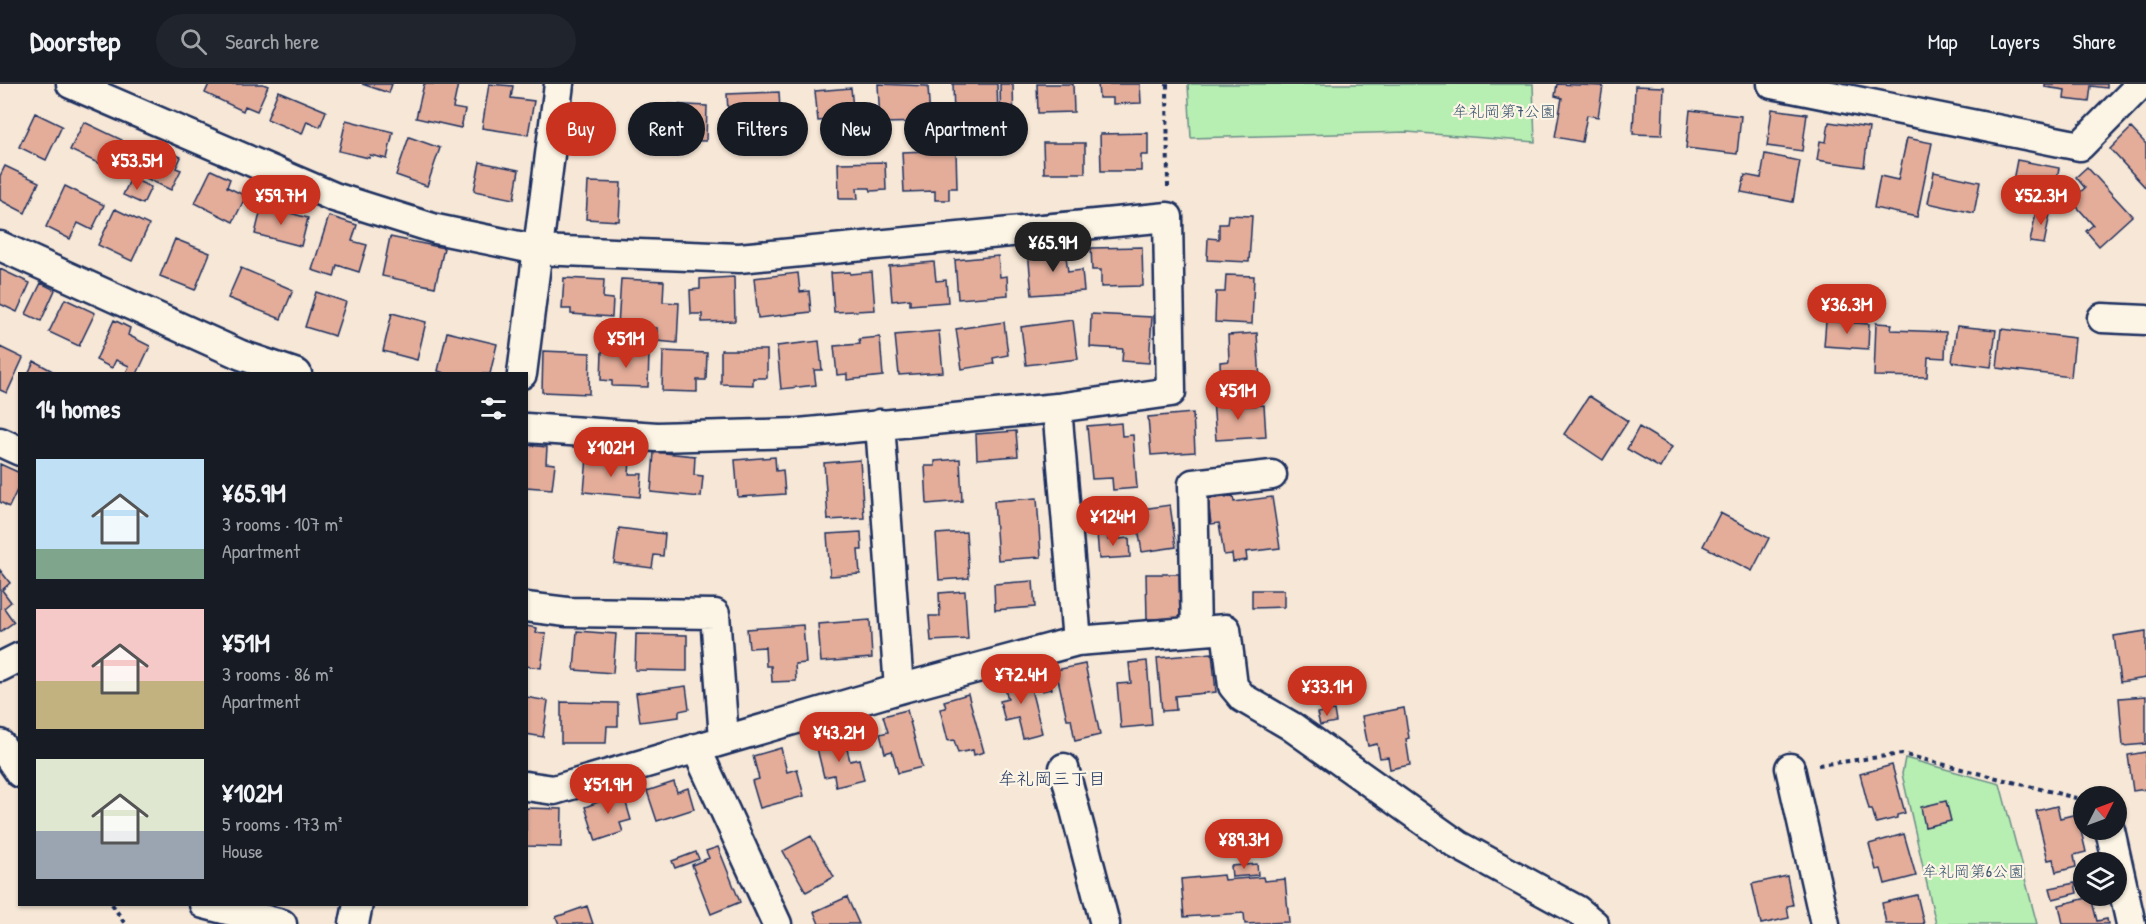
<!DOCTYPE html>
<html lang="en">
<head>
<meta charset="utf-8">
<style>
	:root { --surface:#171b24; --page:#20242c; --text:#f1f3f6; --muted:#9ea1a6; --line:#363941; --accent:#c8321e }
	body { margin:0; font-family:"Patrick Hand","Klee One",sans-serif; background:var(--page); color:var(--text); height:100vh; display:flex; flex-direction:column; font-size:22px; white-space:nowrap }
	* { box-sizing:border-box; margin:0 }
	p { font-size:20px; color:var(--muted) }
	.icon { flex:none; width:33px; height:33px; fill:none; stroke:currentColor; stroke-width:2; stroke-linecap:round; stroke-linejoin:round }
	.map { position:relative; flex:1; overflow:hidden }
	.drawer { position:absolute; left:18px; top:288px; width:510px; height:534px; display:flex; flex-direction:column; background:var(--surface); border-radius:0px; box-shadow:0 2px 4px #0004 }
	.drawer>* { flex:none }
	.top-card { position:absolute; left:546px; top:18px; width:570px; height:54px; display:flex; gap:12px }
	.needle { width:39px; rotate:48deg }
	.buttons { position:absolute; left:2073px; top:702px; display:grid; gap:12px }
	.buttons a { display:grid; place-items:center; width:54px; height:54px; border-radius:50%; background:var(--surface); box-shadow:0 2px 4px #0004; font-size:30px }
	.price { position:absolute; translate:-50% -51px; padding:0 14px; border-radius:21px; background:var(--accent); color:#fff; font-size:20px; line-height:39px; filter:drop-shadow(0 2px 3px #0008) }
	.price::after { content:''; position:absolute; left:50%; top:36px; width:18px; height:14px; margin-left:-9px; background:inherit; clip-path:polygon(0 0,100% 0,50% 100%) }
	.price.on { background:#222; color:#fff }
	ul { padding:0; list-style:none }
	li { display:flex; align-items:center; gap:18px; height:150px; padding:0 18px }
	li span { display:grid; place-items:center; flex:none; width:168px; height:120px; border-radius:0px; color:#555 }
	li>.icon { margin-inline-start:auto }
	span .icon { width:72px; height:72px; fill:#fffc; stroke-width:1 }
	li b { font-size:26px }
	h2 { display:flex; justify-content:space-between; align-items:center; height:72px; padding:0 18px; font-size:26px }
	.chip { padding:0 21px; border-radius:27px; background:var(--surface); box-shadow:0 2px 4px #0004; font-size:21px; line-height:54px }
	.chip.on { background:var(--accent); color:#fff }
	header { display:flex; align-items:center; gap:36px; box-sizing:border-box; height:84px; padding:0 30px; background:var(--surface); border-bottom:2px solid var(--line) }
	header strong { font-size:28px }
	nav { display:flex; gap:33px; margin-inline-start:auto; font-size:21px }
	.search { width:420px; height:54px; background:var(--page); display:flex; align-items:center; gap:15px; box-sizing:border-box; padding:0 21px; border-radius:33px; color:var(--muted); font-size:22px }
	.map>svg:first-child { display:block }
</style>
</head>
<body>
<header>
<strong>Doorstep</strong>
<div class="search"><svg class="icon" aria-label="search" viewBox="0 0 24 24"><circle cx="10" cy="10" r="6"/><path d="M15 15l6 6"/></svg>Search here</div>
<nav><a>Map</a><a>Layers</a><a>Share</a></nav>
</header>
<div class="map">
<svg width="2146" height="840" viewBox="0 0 2146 840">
	<rect width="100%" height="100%" fill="#f7e7d6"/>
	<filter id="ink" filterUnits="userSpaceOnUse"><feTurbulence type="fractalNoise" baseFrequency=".0167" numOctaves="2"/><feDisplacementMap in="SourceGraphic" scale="12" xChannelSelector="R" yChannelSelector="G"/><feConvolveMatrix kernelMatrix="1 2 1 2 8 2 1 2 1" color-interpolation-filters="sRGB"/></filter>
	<g filter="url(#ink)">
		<!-- green -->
		<path fill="#b7eeb1" stroke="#698e88" stroke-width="1.5" d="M1188 0H1533L1535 58 1407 48 1191 54Z
			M1905 674 2000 700 2037 840H1936L1902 690Z"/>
		<!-- building -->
		<path fill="#e3ad9a" stroke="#1b2f5e" stroke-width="1.5" d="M209 0H263L268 2 257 27 245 22 243 27 205 9Z
			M362 0H392L389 9Z
			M424 0H458L453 24 465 26 461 44 416 34Z
			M489 0 513 2 511 14 534 17 528 51 482 44Z
			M878 0 928 2 930 38 880 39Z
			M953 0H997L998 31H954Z
			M1000 0H1013L1014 44H1001Z
			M1037 0H1073L1074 28 1038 29Z
			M1098 0H1140L1141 19 1113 20V14H1099Z
			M1557 0 1603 2 1598 33 1587 31 1582 58 1555 53 1562 14 1555 12Z
			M2045 0H2107V4L2091 2 2089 18 2064 15 2065 6 2045 3Z
			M1635 2 1664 3 1662 51 1633 50Z
			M851 4 854 34 818 37 815 7Z
			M278 7 326 27 320 43 307 37 302 50 267 35Z
			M779 8 781 44 729 46 727 10Z
			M668 20 707 22 706 57 667 56Z
			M1772 25 1807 30 1802 67 1767 62Z
			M1690 26 1741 32 1737 70 1686 64Z
			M35 29 62 42 46 76 19 63Z
			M346 36 393 48 387 75 370 71 369 74 339 67Z
			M84 38 122 56 115 72 108 68 102 81 70 66Z
			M1829 38 1869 44 1864 83 1817 76 1820 57 1826 58Z
			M2131 44 2146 60V104L2110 65Z
			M1148 49V71H1141V87H1101L1100 50Z
			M409 53 440 64 427 102 396 91Z
			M1907 54 1932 59 1917 133 1874 124 1880 92 1898 96Z
			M148 57 181 73 176 84 181 86 171 106 133 88Z
			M1043 59H1085V89H1044Z
			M956 66 957 104H949V116H935V107L904 108 902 68Z
			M1765 70 1800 77 1793 118 1741 108 1745 91 1761 94Z
			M2017 76 2059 84 2052 120 2010 112Z
			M480 78 519 86 514 115 474 107Z
			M885 78 886 106 871 107 870 104H857L858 115H839L838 79Z
			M5 82 39 98 25 129 0 116V92Z
			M2087 83 2132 132 2099 162 2086 147 2093 141 2071 116 2085 104 2076 93Z
			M211 86 230 95 227 103 246 112 233 138 195 119Z
			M1934 88 1980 98 1974 129 1928 119Z
			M131 94 151 103 143 120 123 111Z
			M588 98 621 99 619 137 586 135Z
			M65 102 104 121 92 146 78 139 70 155 46 143Z
			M262 121 308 134 301 162 255 150Z
			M2037 123 2051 125 2044 160 2030 158Z
			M115 125 149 141 132 177 98 161Z
			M1228 131 1252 132 1249 178 1207 176 1208 154 1219 155V140H1227Z
			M329 132 357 141 352 157 367 161 359 188 337 181 334 193 312 186Z
			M390 153 444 164 435 203 382 192Z
			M175 155 210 169 195 206 160 192Z
			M1142 163 1143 202 1101 203V186H1092L1091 164Z
			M1065 164 1068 188 1082 186 1084 207 1032 211 1028 167Z
			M998 172 1000 193 1007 192 1008 211 958 215 955 176Z
			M934 178 936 197 946 196 948 218 910 221V215L892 217 889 182Z
			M241 184 293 206 281 235 228 214Z
			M0 185 30 199 17 228 0 220Z
			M850 188V190L872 188 875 226 834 228 831 189Z
			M798 189 800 208 809 207 811 228 758 234 754 194Z
			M1226 191 1254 192 1252 240 1215 238 1216 208H1225Z
			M734 193 735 237 702 238V230H691L690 206 700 205V195Z
			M564 194 604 196 603 214 613 215 612 233 571 230V225H562Z
			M621 195 664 197 663 218 679 219 677 259 657 257V244L618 242Z
			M41 199 55 206 41 237 26 230Z
			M316 208 346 218 335 252 305 243Z
			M65 215 95 229 79 262 49 248Z
			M392 229 426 238 417 276 383 267Z
			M1091 230 1152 233 1149 279 1122 277 1123 265 1090 263Z
			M114 236 130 244 128 251 150 262 137 290 126 289 129 282 116 276 112 284 96 276Z
			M1073 236 1078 275 1026 281 1021 243Z
			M1826 237 1869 240 1868 265 1824 262Z
			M1004 238 1008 271 993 274 994 280 962 285 956 245Z
			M1876 239 1892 240 1891 246 1946 248 1945 274 1928 273 1927 293 1874 292Z
			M1957 242 1996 246 1991 283 1952 278Z
			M2001 245 2075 254 2071 293 1997 284Z
			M939 247 943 288 899 291 895 251Z
			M447 248 497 260 490 290H447L438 287Z
			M1257 249 1260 297 1221 300 1220 278 1229 277 1228 251Z
			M880 253 883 292 847 296V290L837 291 834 262 860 260 859 255Z
			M819 257 822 286H814L816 301 781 305 777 262Z
			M0 263 23 274 7 309 0 306Z
			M721 266H767V294H753V301L721 300Z
			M543 267 590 269 589 310 542 308Z
			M602 267 649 269 648 303 612 302V297L601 296Z
			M663 267 707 269 706 296H697V308L662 307Z
			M34 277 58 290H28Z
			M1589 312 1628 337 1603 376 1564 350Z
			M1230 315V323L1264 321 1266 353 1216 356 1213 316Z
			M1193 329 1195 368 1151 371 1148 333Z
			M1121 339 1122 352 1133 351 1137 404 1113 406 1112 394 1092 395 1087 342Z
			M1639 343 1672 363 1660 384 1627 365Z
			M1016 347 1018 372 977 375 976 350Z
			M526 361 547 363 546 379 555 380 552 405 526 403Z
			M654 368 695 372 694 391 703 392 701 413 651 408Z
			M587 373 630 377 629 390H642L640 413 584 408Z
			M775 373 776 387 783 386 785 410 738 413 735 376Z
			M960 375 962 417 927 420 925 382H935V377Z
			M860 376 864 434 828 436 824 379Z
			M0 380 20 389V400L9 423 0 418Z
			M1233 412 1234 418 1272 413 1280 464 1246 468 1247 476 1233 478 1232 470 1224 471 1219 439 1211 440 1208 415Z
			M1037 414 1041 473 998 476 994 417Z
			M1170 421 1176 463 1142 468 1135 426Z
			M1720 429 1769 454 1752 487 1703 462Z
			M619 444 665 450 663 472 654 471 652 484 614 479Z
			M861 448 862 466H858L860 490 830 492 827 450Z
			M966 448 969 494 939 496 936 450Z
			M1107 448 1108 456 1129 454 1130 473 1099 475 1097 449Z
			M0 486 10 499 2 506 11 518 4 524 14 538 0 548Z
			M1146 490H1179L1180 535H1147Z
			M1033 497 1035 523 995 526 994 500Z
			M1252 506H1284V523L1252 524Z
			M965 507 968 555 931 557 929 532H940L939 509Z
			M870 536 872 574 821 578 818 540Z
			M803 541 806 579 795 580 796 597 772 598 771 582H766L765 563 749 564 747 545Z
			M526 542 537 544 536 549 546 550 541 584 526 582Z
			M577 547 616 550 613 589 574 586Z
			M2146 547V594L2120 598 2114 552Z
			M636 550 687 551V587L635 586Z
			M1212 569 1216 608 1175 612 1176 626 1162 627 1157 574Z
			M1147 577 1152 641 1121 644 1117 600 1131 599 1129 579Z
			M1085 580 1100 651 1075 657 1071 635H1067L1056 586Z
			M1046 582 1052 605 1042 607 1036 585Z
			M1027 589 1042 649 1023 654 1018 634 1005 637 1000 617 1008 615 1002 595Z
			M686 602 689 625 679 627V633L640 638 636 609Z
			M968 610 984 668 974 671 973 666 958 669 954 656 948 657 940 625 946 624 944 617Z
			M2146 612V660L2123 662 2119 614Z
			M526 613 548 617 543 653 526 650Z
			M561 618 618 619V642H607L606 659H561Z
			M1404 624 1409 654 1406 655 1410 681 1390 685 1388 673 1380 674 1377 660 1368 662 1362 632Z
			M907 626 922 683 898 689 892 667 885 669 880 650 888 648 883 632Z
			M1334 626 1336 638 1320 641 1317 629Z
			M844 653 850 677 859 675 864 696 836 703 834 691 824 693 816 660Z
			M781 664 787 688 797 685 804 712 760 724 752 697 759 695 753 672Z
			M2146 668V705L2133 707 2128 671Z
			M1892 681 1905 729 1897 731V734L1876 739 1872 725H1869L1860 690Z
			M674 698 677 708 688 704 694 725 657 737 647 707Z
			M622 705 631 736 620 739 623 748 596 757 585 723 601 717 600 713Z
			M1946 717 1951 737 1925 743 1921 723Z
			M2057 722 2060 734 2077 730 2086 768 2074 771 2076 783 2056 788 2053 775 2048 776 2036 727Z
			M526 724 562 725 561 763 526 762Z
			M1904 750 1916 792 1885 800 1881 785 1876 786 1869 760Z
			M811 752 834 793 806 808 783 767Z
			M718 763 740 818 711 830 692 781 709 774 706 767Z
			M696 768 699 775 675 784 672 777Z
			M1257 780 1258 791 1232 793 1231 782Z
			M1223 791 1224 796 1263 793 1264 797 1285 795 1289 838 1245 840 1244 829 1184 833 1181 795Z
			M1787 792 1793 821 1787 822 1789 834 1761 840 1752 800Z
			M2075 799 2077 809 2053 815 2050 804Z
			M1917 811 1924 840H1886L1882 819Z
			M847 813 859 840H819L814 828Z
			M2091 813 2097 837 2107 835 2108 840H2063L2059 821Z
			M587 822 593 840H559L556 833Z"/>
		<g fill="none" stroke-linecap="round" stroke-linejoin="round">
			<!-- minor casing -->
			<g stroke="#1b2f5e" stroke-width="33">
				<path id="minor" d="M71 0 334 113 436 145 538 166 739 174 1168 133 1171 308 1057 324 799 349 657 353 526 344
					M1772 0 2080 62 2141 0
					M0 162 241 271 297 290
					M2102 234 2146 236
					M522 290 559 0
					M880 340 899 605
					M0 358 20 367
					M526 523 567 528 715 530 724 655
					M1196 547 1193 400 1272 391
					M1077 557 1226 545 1233 602 1243 614 1291 642 1458 761 1577 826 1594 840
					M0 583 20 573
					M0 660 20 689
					M696 664 777 840
					M1064 684 1105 840
					M1790 684 1825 840
					M526 702 554 706 899 605 1077 557 1057 324
					M2110 746 2131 840
					M204 820 282 840
					M354 840 358 820"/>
			</g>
			<!-- path -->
			<path stroke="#1b2f5e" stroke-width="4" stroke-dasharray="4.5 4.5" stroke-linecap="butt" d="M1167 0 1168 103
				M1818 681 1902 670 2084 716
				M112 820 125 840"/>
			<!-- minor -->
			<use href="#minor" stroke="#fcf5e5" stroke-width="28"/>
		</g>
	</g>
	<g text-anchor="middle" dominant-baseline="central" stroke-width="4.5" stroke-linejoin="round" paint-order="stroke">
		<!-- park labels -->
		<g font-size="16" fill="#3a556f" stroke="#fcf5e5">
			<text x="1504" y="27">牟礼岡第7公園</text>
			<text x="1973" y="787">牟礼岡第6公園</text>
		</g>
		<!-- neighbourhood labels -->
		<g font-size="18" fill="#1b2f5e" stroke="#fcf5e5">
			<text x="1052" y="694">牟礼岡三丁目</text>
		</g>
	</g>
</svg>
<div class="buttons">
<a><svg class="needle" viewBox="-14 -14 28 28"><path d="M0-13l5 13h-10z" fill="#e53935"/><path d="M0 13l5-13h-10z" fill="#9ea1a6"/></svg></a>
<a><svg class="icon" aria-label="layers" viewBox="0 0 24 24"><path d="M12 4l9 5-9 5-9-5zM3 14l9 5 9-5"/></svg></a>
</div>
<b class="price" style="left:137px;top:107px">¥53.5M</b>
<b class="price" style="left:281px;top:142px">¥59.7M</b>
<b class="price" style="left:2041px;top:142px">¥52.3M</b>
<b class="price on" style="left:1053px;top:189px">¥65.9M</b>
<b class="price" style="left:1847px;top:251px">¥36.3M</b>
<b class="price" style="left:626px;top:285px">¥51M</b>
<b class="price" style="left:1238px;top:337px">¥51M</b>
<b class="price" style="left:611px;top:394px">¥102M</b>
<b class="price" style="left:1113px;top:463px">¥124M</b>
<b class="price" style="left:1021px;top:621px">¥72.4M</b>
<b class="price" style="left:1327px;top:633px">¥33.1M</b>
<b class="price" style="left:839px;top:679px">¥43.2M</b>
<b class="price" style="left:608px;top:731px">¥51.9M</b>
<b class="price" style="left:1244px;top:786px">¥89.3M</b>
<div class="top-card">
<a class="chip on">Buy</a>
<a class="chip">Rent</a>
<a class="chip">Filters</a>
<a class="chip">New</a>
<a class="chip">Apartment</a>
</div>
<section class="drawer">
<h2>14 homes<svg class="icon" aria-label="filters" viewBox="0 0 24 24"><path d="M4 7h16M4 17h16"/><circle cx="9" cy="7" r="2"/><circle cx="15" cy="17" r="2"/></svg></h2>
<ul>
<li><span style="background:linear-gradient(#bfe0f5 75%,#7fa58c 0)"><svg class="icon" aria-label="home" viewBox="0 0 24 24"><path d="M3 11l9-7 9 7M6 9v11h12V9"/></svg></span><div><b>¥65.9M</b><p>3 rooms · 107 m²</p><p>Apartment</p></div></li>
<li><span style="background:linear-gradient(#f6c9c9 60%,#c2b280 0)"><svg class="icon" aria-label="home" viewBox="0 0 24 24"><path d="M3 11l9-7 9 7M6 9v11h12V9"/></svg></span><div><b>¥51M</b><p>3 rooms · 86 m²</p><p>Apartment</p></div></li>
<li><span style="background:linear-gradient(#dfe7d0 60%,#9aa5b1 0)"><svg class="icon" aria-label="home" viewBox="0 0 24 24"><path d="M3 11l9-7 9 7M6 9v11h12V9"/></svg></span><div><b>¥102M</b><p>5 rooms · 173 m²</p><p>House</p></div></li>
</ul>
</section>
</div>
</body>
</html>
